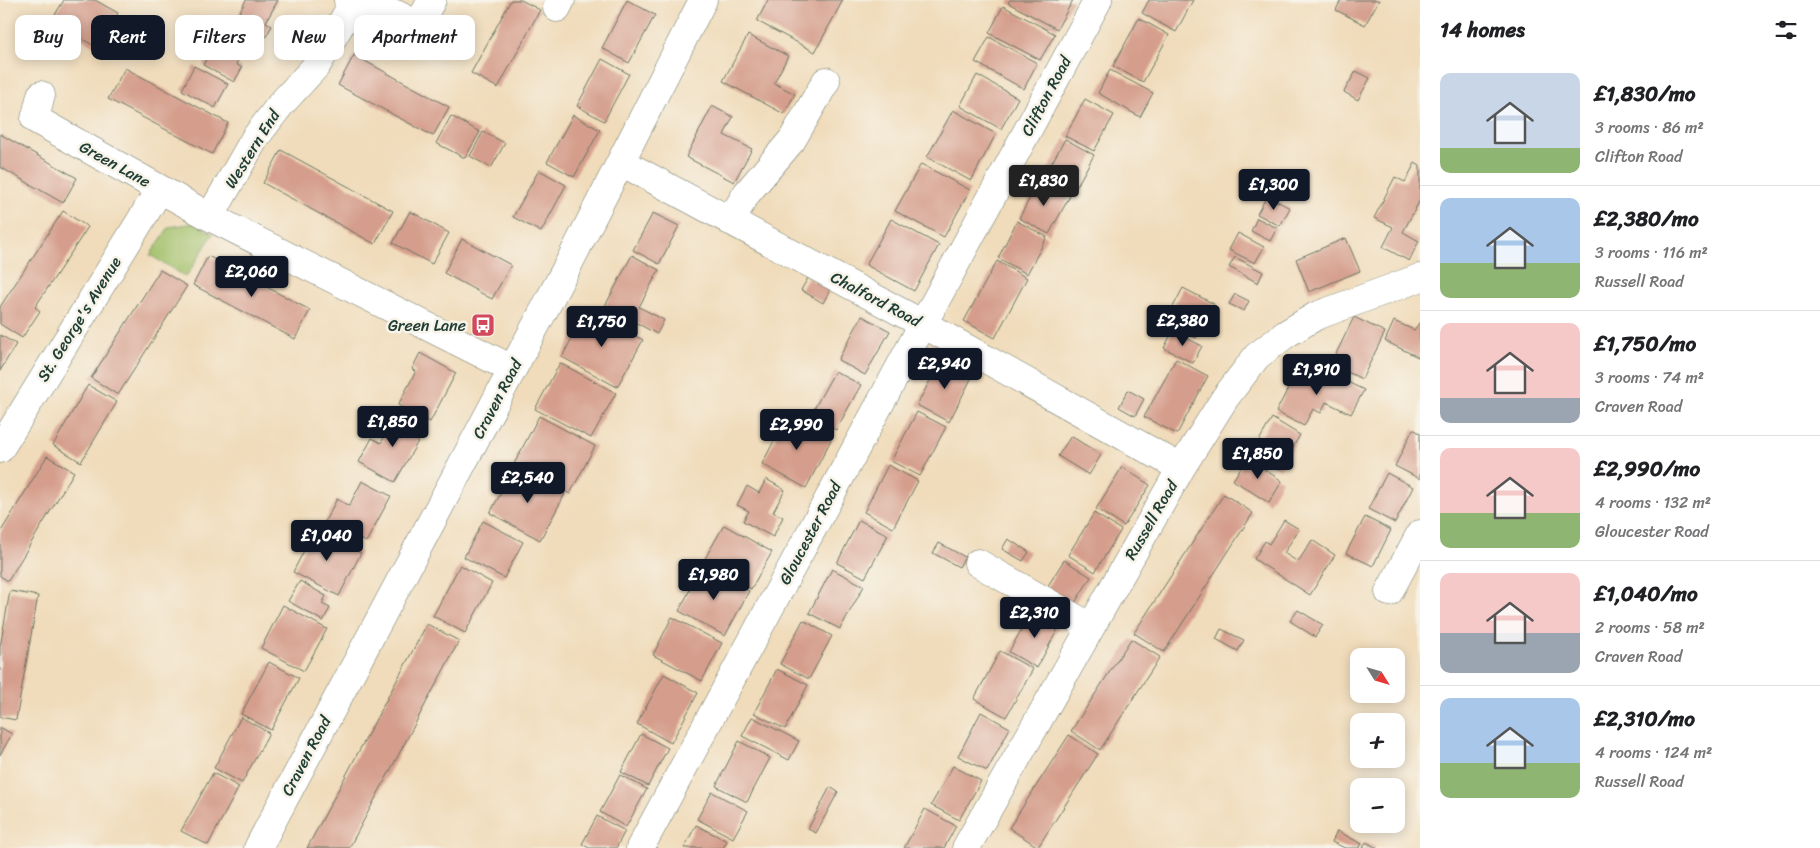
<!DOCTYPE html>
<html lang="en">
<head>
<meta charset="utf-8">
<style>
	:root { --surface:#fff; --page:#f2f2f2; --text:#202124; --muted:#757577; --line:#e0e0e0; --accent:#111827 }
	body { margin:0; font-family:Sriracha,sans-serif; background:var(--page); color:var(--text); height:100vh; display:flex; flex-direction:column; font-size:19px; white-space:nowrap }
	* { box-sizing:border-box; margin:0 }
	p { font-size:16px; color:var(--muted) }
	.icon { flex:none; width:28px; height:28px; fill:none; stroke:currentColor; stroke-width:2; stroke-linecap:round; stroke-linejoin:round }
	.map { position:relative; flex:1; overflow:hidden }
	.drawer { display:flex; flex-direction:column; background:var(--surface); width:400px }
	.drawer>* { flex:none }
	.guide { position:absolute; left:15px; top:15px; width:475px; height:45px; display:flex; gap:10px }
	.needle { width:32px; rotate:127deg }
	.buttons { position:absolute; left:1350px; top:648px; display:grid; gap:10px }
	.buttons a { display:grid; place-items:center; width:55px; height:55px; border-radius:10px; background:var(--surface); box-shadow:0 2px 12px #0003; font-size:25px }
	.price { position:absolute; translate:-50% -42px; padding:0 11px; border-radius:5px; background:var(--accent); color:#fff; font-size:16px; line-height:32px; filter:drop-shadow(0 1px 2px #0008) }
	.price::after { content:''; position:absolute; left:50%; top:30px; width:15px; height:11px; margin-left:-8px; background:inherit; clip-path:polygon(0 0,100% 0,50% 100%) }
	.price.active { background:#222; color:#fff }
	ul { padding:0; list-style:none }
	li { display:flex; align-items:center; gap:15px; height:125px; padding:0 20px }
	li+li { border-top:1px solid var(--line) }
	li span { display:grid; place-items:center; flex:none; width:140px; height:100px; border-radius:10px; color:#555 }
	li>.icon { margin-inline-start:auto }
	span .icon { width:60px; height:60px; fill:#fffc; stroke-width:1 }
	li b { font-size:21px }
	h2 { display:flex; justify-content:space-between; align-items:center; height:60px; padding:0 20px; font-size:21px }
	.pill { padding:0 18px; border-radius:10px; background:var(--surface); box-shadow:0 2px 12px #0003; font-size:18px; line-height:45px }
	.pill.active { background:var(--accent); color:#fff }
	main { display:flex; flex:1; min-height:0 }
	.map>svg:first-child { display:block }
</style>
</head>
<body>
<main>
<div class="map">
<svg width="1420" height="848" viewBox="0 0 1420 848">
	<rect width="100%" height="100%" fill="#f7f3e8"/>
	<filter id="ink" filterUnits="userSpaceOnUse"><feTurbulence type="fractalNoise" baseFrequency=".02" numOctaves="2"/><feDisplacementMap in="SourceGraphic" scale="10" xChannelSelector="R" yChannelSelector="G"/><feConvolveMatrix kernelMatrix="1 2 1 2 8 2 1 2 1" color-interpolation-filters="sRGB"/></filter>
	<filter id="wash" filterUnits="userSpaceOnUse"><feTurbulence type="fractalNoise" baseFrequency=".0096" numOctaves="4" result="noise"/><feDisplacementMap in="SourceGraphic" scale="20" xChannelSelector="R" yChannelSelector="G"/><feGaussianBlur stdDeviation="1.12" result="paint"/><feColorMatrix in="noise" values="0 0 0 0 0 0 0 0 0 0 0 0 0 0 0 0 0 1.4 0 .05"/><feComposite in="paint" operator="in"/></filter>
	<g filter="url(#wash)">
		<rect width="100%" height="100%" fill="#f0dbba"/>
		<!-- green -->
		<path fill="#a0bf67" stroke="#607e4e" d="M195 223 213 234 186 277 150 255 169 227Z"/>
		<g id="blocks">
			<!-- building -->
			<path fill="#d59e8c" d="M64 0H95L118 13 98 48 51 21Z
				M246 0H278L266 22 272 26 265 38 254 31 236 64 242 68 234 82 203 65 230 16 236 19Z
				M511 0H521L540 10 498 88 471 73Z
				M627 0 655 15 629 63 602 48Z
				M768 0H843L815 52 757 21Z
				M1010 0H1073L1057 29 1008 3Z
				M1149 0H1193L1176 32 1142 13Z
				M1341 0H1379L1365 25 1336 10Z
				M1003 6 1055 34 1040 60 989 33Z
				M1139 18 1169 35 1143 82 1113 66Z
				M748 35 788 56 774 83 795 94 784 114 723 81Z
				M989 37 1037 63 1024 89 975 62Z
				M354 55 449 107 433 136 338 85Z
				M602 59 629 74 604 121 577 106Z
				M194 66 228 84 215 108 182 90Z
				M125 68 228 123 212 154 108 99Z
				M1110 70 1153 93 1140 117 1098 93Z
				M1356 71 1370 78 1358 100 1344 92Z
				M977 75 1018 98 1001 129 960 106Z
				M1085 99 1114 115 1094 151 1065 136Z
				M712 106 733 117 724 135 752 149 734 182 686 157Z
				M953 110 996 134 971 181 927 157Z
				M573 115 600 130 574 177 547 162Z
				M451 116 480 132 465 158 436 143Z
				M483 132 505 143 491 168 470 156Z
				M0 134 77 178 63 203 0 167Z
				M1065 139 1094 155 1073 193 1044 177Z
				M281 150 393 211 375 244 263 183Z
				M1415 163 1420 166V200L1403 232 1419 241 1409 261 1383 247 1393 227 1374 218 1395 177 1405 182Z
				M921 164 970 190 944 237 895 211Z
				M539 170 566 185 541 232 513 217Z
				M1040 180 1070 196 1049 234 1019 218Z
				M1267 196 1290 208 1280 226 1257 214Z
				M63 211 88 227 35 307 40 311 22 338 0 324V307Z
				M410 211 449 233 432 264 393 243Z
				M653 213 679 226 659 264 633 250Z
				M1257 218 1277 228 1270 241 1251 231Z
				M891 219 939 245 914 291 866 265Z
				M1017 221 1047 237 1027 274 998 258Z
				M1238 233 1264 247 1255 263 1229 250Z
				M1346 238 1360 271 1309 292 1296 259Z
				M462 239 511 265 492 299 444 273Z
				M632 255 659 270 639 307 664 320 657 334 605 306Z
				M208 256 310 310 295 339 193 285Z
				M1235 257 1263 272 1258 283 1229 267Z
				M997 261 1027 278 995 338 964 321Z
				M160 270 187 286 118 395 91 378Z
				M808 278 830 290 823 303 801 290Z
				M1183 288 1214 304 1196 338 1165 322Z
				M1235 294 1249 301 1244 311 1229 304Z
				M587 310 643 340 617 387 562 357Z
				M862 316 890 331 865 375 838 360Z
				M1354 317 1385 332 1362 379 1331 364Z
				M1394 321 1414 330 1420 322V358L1385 341Z
				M1173 331 1202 346 1193 363 1164 348Z
				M0 335 16 344 0 371Z
				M420 353 456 373 430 422 398 405 416 371 412 369Z
				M942 358 973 375 949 422 917 405Z
				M1176 359 1208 376 1177 434 1144 417Z
				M560 363 616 393 591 438 535 409Z
				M1299 367 1325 381 1329 373 1364 390 1351 414 1326 402 1321 413 1313 409 1304 426 1276 412Z
				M835 371 861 385 836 430 810 416Z
				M88 385 117 402 81 462 53 445Z
				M1128 390 1144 399 1135 416 1119 407Z
				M917 412 946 427 920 476 891 461Z
				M397 414 425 429 395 482 359 462 372 438 381 443Z
				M788 414 832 438 806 488 762 464Z
				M539 416 595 446 570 494 514 464Z
				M1272 418 1300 435 1280 469 1252 453Z
				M1413 429 1420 433V479L1395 466Z
				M1071 436 1101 455 1089 475 1058 456Z
				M47 456 74 472 8 581 0 576V533Z
				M1247 458 1282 481 1269 503 1233 480Z
				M888 465 918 481 893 528 864 512Z
				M515 467 565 494 540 540 490 513Z
				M1122 467 1150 485 1124 526 1096 509Z
				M1387 473 1413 487 1395 523 1368 509Z
				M766 479 785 490 773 512 783 517 773 537 743 521 749 511 737 505 747 486 759 493Z
				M362 481 391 496 366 542 325 521 337 499 349 506Z
				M1224 494 1253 513 1164 652 1134 633Z
				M1094 513 1121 530 1095 572 1068 555Z
				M1365 517 1391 530 1373 566 1346 553Z
				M859 520 888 535 865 578 837 563Z
				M1284 520 1299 529 1284 553 1298 562 1312 540 1335 555 1310 595 1254 559 1265 541 1269 544Z
				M483 521 523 542 504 578 464 557Z
				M724 525 772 552 751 589 703 562Z
				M315 529 361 553 339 596 293 572Z
				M1008 539 1029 552 1023 561 1002 549Z
				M939 543 965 557 959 567 933 553Z
				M1064 560 1091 577 1068 614 1041 597Z
				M460 565 492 583 465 633 433 616Z
				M702 566 749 591 725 636 679 611Z
				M832 569 864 586 840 629 809 613Z
				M300 581 326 596 322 604 330 608 323 621 288 601Z
				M10 591 38 596 16 720 0 717V647Z
				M283 605 327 629 304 671 261 648Z
				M1032 610 1060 625 1037 668 1009 652Z
				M1298 610 1323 625 1315 637 1290 621Z
				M672 617 722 643 702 681 653 655Z
				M803 620 832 636 809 679 780 664Z
				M427 624 459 641 349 848H307Z
				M1221 629 1244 640 1238 651 1216 639Z
				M1131 639 1160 657 1100 750 1071 731Z
				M1000 651 1033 669 1006 717 974 699Z
				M269 662 299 678 271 730 241 714Z
				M777 669 808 685 785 729 754 713Z
				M664 674 698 693 671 743 637 724Z
				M981 712 1010 728 987 771 958 756Z
				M241 717 269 733 242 783 214 768Z
				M752 717 799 741 789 760 742 736Z
				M0 727 12 734 0 755Z
				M641 734 668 748 648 786 621 772Z
				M1069 735 1098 754 1038 847 1009 828Z
				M739 741 770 758 747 802 716 786Z
				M953 766 981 781 959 820 931 805Z
				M213 773 239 787 208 845 181 831Z
				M620 775 647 789 626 827 600 812Z
				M830 787 838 792 816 833 808 829Z
				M712 792 748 811 733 838 697 819Z
				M925 809 956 826 944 848H904Z
				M597 816 625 831 616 848H589L582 844Z
				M696 825 727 841 723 848H684Z
				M1337 831 1362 844 1359 848H1345L1332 842Z
				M1366 842 1377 848H1363Z"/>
		</g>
	</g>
	<g filter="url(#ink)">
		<use href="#blocks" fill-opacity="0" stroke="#687463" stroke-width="1"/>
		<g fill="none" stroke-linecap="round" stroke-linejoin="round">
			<!-- minor casing -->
			<g stroke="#687463" stroke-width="29">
				<path id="minor" d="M557 8 561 0
					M349 10 396 14 418 25 432 0
					M41 95 35 119 210 217 512 369
					M621 162 923 324 1181 468
					M210 217 255 138 281 104 317 65 349 10 348 0
					M730 221 747 193 792 140 826 81
					M0 449 160 189
					M978 563 1091 627
					M1389 592 1420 534
					M258 848 568 265 703 0
					M640 848 1098 0
					M966 848 1181 468 1225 398 1257 356 1286 334 1316 316 1419 278"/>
			</g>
			<!-- minor -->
			<use href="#minor" stroke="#fff" stroke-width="28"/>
		</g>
	</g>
	<!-- icons -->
	<defs>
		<g id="bus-square" transform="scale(1.25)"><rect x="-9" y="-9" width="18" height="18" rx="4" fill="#d1495b" stroke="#f7f3e8"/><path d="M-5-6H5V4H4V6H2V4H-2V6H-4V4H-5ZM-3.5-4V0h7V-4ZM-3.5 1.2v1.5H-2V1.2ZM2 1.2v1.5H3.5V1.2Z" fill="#fff"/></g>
	</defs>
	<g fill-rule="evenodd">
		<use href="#bus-square" x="483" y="325"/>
	</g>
	<g text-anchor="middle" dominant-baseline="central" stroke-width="5" stroke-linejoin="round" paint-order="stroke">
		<!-- street labels -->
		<g font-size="16" fill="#1f3d34" stroke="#f7f3e8">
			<text transform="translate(1046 96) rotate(-62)">Clifton Road</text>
			<text transform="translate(252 149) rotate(-58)">Western End</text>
			<text transform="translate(115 164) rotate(29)">Green Lane</text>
			<text transform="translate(876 299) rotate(28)">Chalford Road</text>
			<text transform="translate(79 319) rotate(-58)">St. George's Avenue</text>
			<text transform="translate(497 399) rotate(-62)">Craven Road</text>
			<text transform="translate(1151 520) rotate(-60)">Russell Road</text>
			<text transform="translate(810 533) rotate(-62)">Gloucester Road</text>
			<text transform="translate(306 756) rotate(-62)">Craven Road</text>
		</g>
		<!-- poi labels -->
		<g font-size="16" fill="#1f3d34" stroke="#f7f3e8" text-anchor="end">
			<text x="466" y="325">Green Lane</text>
		</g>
	</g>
</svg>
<div class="buttons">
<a><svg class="needle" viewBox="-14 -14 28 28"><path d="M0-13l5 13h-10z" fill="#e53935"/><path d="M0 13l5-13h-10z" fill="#757577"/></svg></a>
<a>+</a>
<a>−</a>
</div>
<b class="price active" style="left:1044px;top:207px">£1,830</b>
<b class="price" style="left:1274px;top:211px">£1,300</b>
<b class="price" style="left:252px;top:298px">£2,060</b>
<b class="price" style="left:1183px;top:347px">£2,380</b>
<b class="price" style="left:602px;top:348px">£1,750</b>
<b class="price" style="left:945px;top:390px">£2,940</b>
<b class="price" style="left:1317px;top:396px">£1,910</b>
<b class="price" style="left:393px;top:448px">£1,850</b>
<b class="price" style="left:797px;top:451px">£2,990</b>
<b class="price" style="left:1258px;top:480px">£1,850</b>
<b class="price" style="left:528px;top:504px">£2,540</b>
<b class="price" style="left:327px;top:562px">£1,040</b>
<b class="price" style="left:714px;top:601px">£1,980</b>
<b class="price" style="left:1035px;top:639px">£2,310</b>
<div class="guide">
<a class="pill">Buy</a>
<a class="pill active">Rent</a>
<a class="pill">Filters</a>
<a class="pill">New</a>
<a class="pill">Apartment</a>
</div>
</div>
<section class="drawer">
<h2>14 homes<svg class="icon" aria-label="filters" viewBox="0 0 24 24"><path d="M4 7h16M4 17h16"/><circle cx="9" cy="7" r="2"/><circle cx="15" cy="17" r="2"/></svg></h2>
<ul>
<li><span style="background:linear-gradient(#c9d6e8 75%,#8fb573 0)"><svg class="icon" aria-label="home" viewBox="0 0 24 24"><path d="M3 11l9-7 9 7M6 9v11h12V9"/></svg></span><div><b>£1,830/mo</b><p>3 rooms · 86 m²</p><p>Clifton Road</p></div></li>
<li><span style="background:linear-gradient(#a9c7e8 65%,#8fb573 0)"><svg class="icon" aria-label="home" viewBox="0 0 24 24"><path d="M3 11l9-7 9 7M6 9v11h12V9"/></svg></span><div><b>£2,380/mo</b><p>3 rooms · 116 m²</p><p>Russell Road</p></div></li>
<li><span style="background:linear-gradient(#f6c9c9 75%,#9aa5b1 0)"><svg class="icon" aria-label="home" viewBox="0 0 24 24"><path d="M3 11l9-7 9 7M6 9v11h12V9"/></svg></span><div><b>£1,750/mo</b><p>3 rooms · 74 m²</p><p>Craven Road</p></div></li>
<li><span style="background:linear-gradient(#f6c9c9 65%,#8fb573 0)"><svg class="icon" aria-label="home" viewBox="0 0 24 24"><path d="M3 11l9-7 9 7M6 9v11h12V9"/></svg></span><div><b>£2,990/mo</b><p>4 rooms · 132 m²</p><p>Gloucester Road</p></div></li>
<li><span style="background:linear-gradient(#f6c9c9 60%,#9aa5b1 0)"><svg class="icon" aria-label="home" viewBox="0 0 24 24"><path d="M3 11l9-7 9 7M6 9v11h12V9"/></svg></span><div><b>£1,040/mo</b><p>2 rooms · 58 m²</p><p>Craven Road</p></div></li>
<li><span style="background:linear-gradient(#a9c7e8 65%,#8fb573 0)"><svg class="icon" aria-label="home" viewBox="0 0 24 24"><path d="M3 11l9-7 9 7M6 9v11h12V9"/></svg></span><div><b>£2,310/mo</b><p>4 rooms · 124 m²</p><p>Russell Road</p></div></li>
</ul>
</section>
</main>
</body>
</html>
